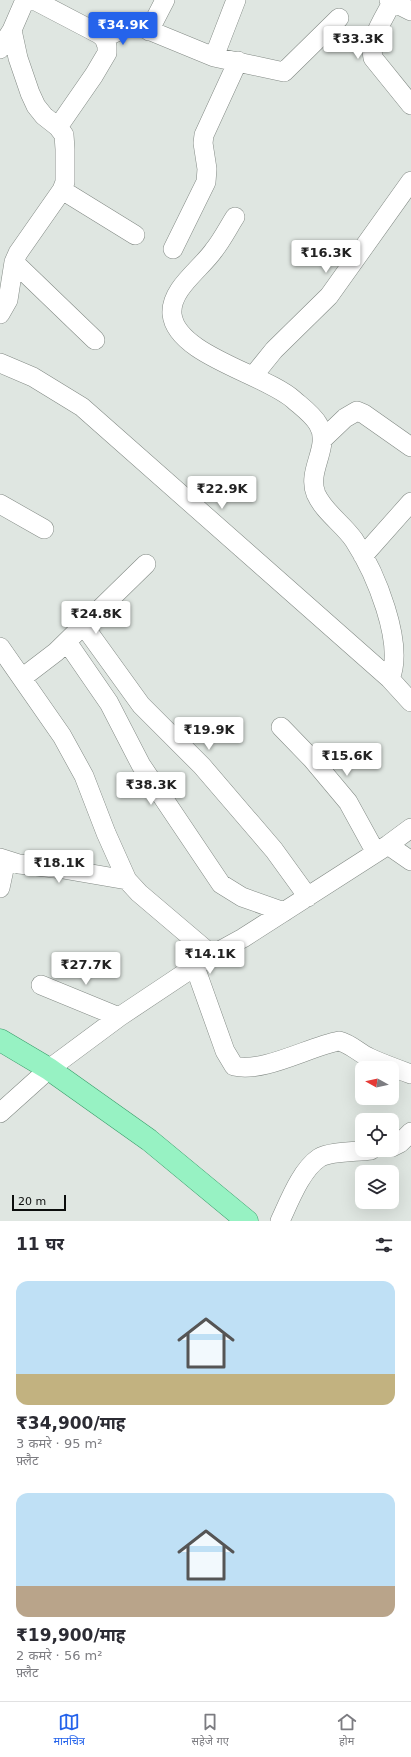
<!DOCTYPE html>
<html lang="hi">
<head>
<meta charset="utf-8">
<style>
	:root { --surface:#fff; --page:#f2f2f3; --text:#2b2b33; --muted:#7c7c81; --line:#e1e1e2; --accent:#2563eb }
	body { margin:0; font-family:"DejaVu Sans","Noto Sans Devanagari",sans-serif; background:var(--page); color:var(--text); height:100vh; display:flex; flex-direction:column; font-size:15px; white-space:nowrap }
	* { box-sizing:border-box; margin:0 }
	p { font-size:13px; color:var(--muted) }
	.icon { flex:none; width:22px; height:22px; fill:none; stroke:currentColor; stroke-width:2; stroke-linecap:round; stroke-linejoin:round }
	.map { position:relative; height:1221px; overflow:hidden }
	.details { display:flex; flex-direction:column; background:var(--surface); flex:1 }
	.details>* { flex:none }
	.needle { width:26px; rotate:278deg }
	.controls { position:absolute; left:355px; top:1061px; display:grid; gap:8px }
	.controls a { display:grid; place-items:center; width:44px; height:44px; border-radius:8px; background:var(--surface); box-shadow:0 4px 16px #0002; font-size:20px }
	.scale { position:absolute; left:12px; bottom:10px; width:54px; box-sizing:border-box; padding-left:4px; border:2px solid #0b0d0c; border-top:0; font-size:11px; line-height:14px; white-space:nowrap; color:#0b0d0c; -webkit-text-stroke:3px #dfe6e1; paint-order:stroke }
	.price { position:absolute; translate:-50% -34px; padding:0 9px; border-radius:4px; background:#fff; color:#222; font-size:13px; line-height:26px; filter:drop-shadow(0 1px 2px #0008) }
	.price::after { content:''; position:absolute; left:50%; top:24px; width:12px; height:9px; margin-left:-6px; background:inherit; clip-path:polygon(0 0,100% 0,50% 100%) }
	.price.active { background:var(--accent); color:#fff }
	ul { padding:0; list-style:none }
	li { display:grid; align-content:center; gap:8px; height:212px; padding:0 16px }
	li span { display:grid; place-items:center; height:124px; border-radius:12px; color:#555 }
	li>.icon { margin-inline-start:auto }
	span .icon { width:72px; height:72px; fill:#fffc; stroke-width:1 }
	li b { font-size:17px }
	h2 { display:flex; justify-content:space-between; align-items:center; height:48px; padding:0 16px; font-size:17px }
	.tabs { display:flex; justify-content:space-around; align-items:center; height:56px; border-top:1px solid var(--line); background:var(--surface); font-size:11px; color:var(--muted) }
	.tabs a { display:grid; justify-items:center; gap:2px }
	.tabs .active { color:var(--accent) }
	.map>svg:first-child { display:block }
</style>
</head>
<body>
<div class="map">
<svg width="411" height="1221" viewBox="0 0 411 1221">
	<rect width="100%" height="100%" fill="#dfe6e1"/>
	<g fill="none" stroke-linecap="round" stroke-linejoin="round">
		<!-- minor casing -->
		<g stroke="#828984" stroke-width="20">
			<path id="minor" d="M34 0 99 34 104 38 107 46V53L94 75 58 127
				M389 0 411 11
				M392 2C384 19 369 38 373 58L411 105
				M149 31 165 0
				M104 38 125 28 141 27 214 57 284 72 339 18
				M0 49 12 30 25 0
				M214 57 236 0
				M62 190 135 235
				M235 217C228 228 222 240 214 250 201 269 170 289 172 314 176 355 265 374 294 400 302 407 313 415 318 424 332 446 306 470 316 494 324 512 343 524 354 540 375 572 405 643 390 679
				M173 249 206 182 207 169 203 143 204 135 238 61
				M14 262 95 340
				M0 314 8 300 14 262 18 253 62 190 65 182V149L64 135 58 127 44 116 36 106 30 93 18 58 12 30
				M0 363 33 377 82 407 390 679 411 702
				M253 376 274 350 329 296 411 181
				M323 439 345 418 357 411 364 414 411 447
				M0 504 44 529
				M363 556 411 502
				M84 626 141 705 202 766 274 850 308 897
				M67 642 109 703 141 765 221 884 242 897 284 912
				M0 647 62 736 84 776 106 833 127 880 139 893 212 955
				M22 678 56 652 146 564
				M281 727 312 759 348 802 376 853
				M388 845 411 861
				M0 858 19 864 63 869 127 880
				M0 888 6 860
				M195 967 225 1051 234 1066C264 1073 308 1047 339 1041 351 1044 359 1053 370 1058 383 1064 397 1069 411 1074
				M41 985 119 1017
				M0 1113 49 1069 119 1017 212 955 243 938 388 845 411 828
				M392 1147 400 1143 411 1132
				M280 1221C289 1202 301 1170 319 1158 330 1151 357 1152 371 1150"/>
		</g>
		<!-- major casing -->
		<g stroke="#389c69" stroke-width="23">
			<path id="major" d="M0 1040 49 1069 149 1140 247 1221"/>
		</g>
		<!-- minor -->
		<use href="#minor" stroke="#fff" stroke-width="19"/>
		<!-- major -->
		<use href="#major" stroke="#97f2c3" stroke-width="22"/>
	</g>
</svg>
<div class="controls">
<a><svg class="needle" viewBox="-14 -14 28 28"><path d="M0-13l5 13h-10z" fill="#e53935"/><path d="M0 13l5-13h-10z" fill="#7c7c81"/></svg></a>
<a><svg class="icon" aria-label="locate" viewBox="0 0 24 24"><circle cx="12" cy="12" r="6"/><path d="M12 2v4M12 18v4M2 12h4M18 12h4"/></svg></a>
<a><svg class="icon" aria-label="layers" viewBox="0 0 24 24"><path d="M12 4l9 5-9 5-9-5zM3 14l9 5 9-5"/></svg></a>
</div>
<div class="scale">20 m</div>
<b class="price active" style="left:123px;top:46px">₹34.9K</b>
<b class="price" style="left:358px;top:60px">₹33.3K</b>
<b class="price" style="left:326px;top:274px">₹16.3K</b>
<b class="price" style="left:222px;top:510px">₹22.9K</b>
<b class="price" style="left:96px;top:635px">₹24.8K</b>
<b class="price" style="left:209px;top:751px">₹19.9K</b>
<b class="price" style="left:347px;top:777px">₹15.6K</b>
<b class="price" style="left:151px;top:806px">₹38.3K</b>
<b class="price" style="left:59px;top:884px">₹18.1K</b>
<b class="price" style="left:210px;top:975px">₹14.1K</b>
<b class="price" style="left:86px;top:986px">₹27.7K</b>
</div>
<section class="details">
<h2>11 घर<svg class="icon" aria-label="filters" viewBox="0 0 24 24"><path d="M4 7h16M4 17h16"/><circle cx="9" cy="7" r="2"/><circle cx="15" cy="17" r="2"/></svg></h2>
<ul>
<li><span style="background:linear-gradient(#bfe0f5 75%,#c2b280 0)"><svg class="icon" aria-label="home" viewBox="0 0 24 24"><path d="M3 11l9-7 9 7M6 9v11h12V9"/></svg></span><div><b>₹34,900/माह</b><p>3 कमरे · 95 m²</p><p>फ़्लैट</p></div></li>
<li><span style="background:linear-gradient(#bfe0f5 75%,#b9a48a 0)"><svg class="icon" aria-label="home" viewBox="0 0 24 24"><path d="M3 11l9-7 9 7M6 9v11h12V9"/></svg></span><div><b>₹19,900/माह</b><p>2 कमरे · 56 m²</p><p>फ़्लैट</p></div></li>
</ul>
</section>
<nav class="tabs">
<a class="active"><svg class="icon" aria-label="map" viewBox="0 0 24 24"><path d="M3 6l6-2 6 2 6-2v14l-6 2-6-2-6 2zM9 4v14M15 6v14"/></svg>मानचित्र</a>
<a><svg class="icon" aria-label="saved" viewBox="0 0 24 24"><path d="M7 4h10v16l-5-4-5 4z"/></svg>सहेजे गए</a>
<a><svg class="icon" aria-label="home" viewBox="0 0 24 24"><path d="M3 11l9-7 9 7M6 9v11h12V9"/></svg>होम</a>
</nav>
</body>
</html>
